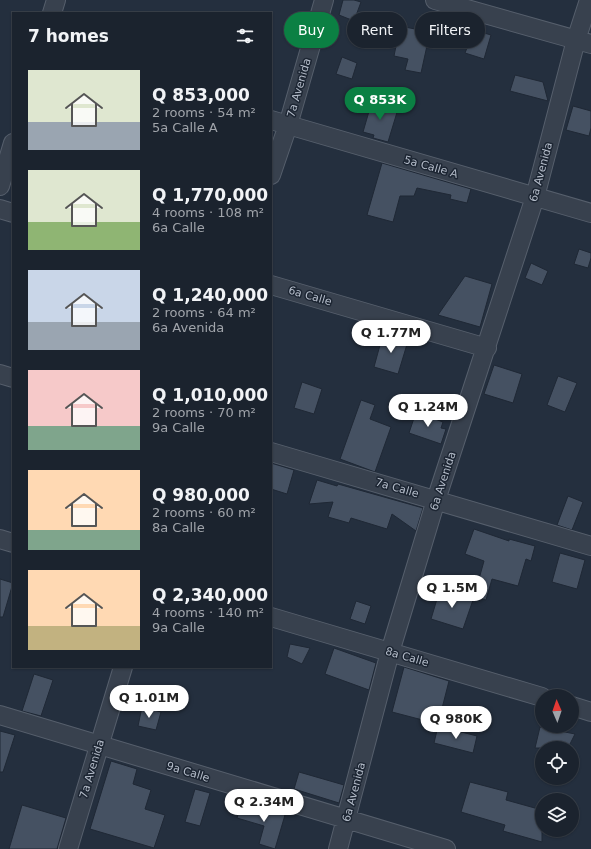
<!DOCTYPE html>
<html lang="en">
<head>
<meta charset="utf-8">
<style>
	:root { --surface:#1b232e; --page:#242b36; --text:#f1f3f6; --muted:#a0a4aa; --line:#39404a; --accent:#0b8043 }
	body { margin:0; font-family:"DejaVu Sans",sans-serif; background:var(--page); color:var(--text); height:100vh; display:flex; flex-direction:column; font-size:15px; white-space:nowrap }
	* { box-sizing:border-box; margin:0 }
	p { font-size:13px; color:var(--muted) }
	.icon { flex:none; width:22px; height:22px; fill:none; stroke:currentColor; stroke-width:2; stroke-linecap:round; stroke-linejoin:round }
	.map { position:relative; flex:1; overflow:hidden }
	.details { position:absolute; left:12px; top:12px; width:260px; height:656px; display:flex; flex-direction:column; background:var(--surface); border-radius:0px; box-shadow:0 1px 3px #0004,0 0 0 1px var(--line) }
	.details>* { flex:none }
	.hud { position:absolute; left:284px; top:12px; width:247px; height:36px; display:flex; gap:8px }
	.needle { width:26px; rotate:358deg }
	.fabs { position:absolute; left:535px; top:689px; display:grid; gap:8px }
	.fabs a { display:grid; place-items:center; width:44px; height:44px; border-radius:50%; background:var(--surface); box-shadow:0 1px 3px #0004,0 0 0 1px var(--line); font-size:20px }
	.price { position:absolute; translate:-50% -34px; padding:0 9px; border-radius:14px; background:#fff; color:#222; font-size:13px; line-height:26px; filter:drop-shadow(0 1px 2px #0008) }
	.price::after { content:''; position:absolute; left:50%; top:24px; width:12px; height:9px; margin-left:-6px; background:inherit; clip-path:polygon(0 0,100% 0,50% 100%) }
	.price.selected { background:var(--accent); color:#fff }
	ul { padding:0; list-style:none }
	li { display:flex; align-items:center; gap:12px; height:100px; padding:0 16px }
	li span { display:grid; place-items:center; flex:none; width:112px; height:80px; border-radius:0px; color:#555 }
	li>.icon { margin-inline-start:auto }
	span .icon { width:48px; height:48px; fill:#fffc; stroke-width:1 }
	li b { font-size:17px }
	h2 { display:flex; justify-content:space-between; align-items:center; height:48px; padding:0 16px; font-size:17px }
	.chip { padding:0 14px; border-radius:18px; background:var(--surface); box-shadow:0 1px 3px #0004,0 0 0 1px var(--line); font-size:14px; line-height:36px }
	.chip.selected { background:var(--accent); color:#fff }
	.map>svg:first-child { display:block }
</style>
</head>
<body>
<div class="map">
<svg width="591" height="849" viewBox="0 0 591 849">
	<rect width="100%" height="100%" fill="#242f3e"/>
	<!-- building -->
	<path fill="#455162" stroke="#1f2835" d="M343 0H354L361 2 354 21 339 15Z
		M400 26 430 32 421 73 405 70 408 59 394 56Z
		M474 30 491 35 484 59 465 53Z
		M342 57 357 63 352 79 336 74Z
		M515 75 543 82 548 101 510 91Z
		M372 101 398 109 388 142 373 138 374 135 363 132Z
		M573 106 591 111V128L589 136 566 130Z
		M382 163 471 189 467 203 450 199 451 195 417 188 414 196H400L393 222 367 215Z
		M579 249 591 253V258L588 268 574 264Z
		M531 263 548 271 542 285 525 278Z
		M465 276 492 284 480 327 438 315Z
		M383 334 408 341 398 374 374 367Z
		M494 365 522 374 513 403 484 394Z
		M558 376 577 383 565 412 547 405Z
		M302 382 322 389 314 414 294 408Z
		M361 400 375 405 370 419 391 427 375 472 340 459Z
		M416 412 443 422 441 428 446 429 441 444 409 433Z
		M271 463 294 470 287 494 271 489Z
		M317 480 337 486 338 484 423 508 416 531 392 514 387 529 351 518 349 523 328 517 333 502 309 504Z
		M568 496 583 502 572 530 557 525Z
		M474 529 509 541V539L535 546 531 561 526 559 518 586 492 579 486 600 474 597 484 561 465 554Z
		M560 553 585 560 577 589 552 582Z
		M0 579 13 583 3 617H0Z
		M440 589 473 600 463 629 431 619Z
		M356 601 371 606 365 624 350 619Z
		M290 644 310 648 302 664 287 657Z
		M334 648 376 663 369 690 325 674Z
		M404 667 449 681 438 724 392 712Z
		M34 674 53 680 41 716 22 711Z
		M142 707 161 712 156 730 138 726Z
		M438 726 477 736 473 753 434 743Z
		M540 727 575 734 568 748H535Z
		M0 731 15 735 3 772H0Z
		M111 761 137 769 133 784 151 790 145 809 165 815 154 848 90 829Z
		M299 772 344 785 339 803 294 789Z
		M470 782 508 792 506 800 542 810V842L503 831 505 825 461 812Z
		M195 789 210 793 200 826 185 822Z
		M242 802 285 815 275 849 259 844 264 826 237 818Z
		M22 805 66 818 57 849H9Z"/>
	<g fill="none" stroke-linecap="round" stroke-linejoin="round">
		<!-- minor casing -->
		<g stroke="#565f6c" stroke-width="20">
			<path id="minor" d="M435 0 591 44
				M52 13 56 0
				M271 120 591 213
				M271 175 288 125 324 0
				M0 186 13 143
				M0 209 13 213
				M271 285 487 348
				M0 374 13 378
				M271 452 591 546
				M0 539 13 543
				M271 617 542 697
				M572 706 591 712
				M0 715 446 849
				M68 849 123 667
				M338 849 390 652 436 500 535 197 576 40 589 0"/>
		</g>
		<!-- minor -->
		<use href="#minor" stroke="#38414e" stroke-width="18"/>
	</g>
	<g text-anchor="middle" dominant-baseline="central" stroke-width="3" stroke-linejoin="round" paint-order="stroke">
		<!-- street labels -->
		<g font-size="11" fill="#b4bcc9" stroke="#1d2633">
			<text transform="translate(299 88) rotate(-74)">7a Avenida</text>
			<text transform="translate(431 167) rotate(16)">5a Calle A</text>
			<text transform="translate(541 172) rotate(-75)">6a Avenida</text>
			<text transform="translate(310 296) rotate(16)">6a Calle</text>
			<text transform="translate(443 481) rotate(-72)">6a Avenida</text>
			<text transform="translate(397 488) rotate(16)">7a Calle</text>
			<text transform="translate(407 657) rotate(16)">8a Calle</text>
			<text transform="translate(92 769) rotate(-73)">7a Avenida</text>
			<text transform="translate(188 772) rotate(17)">9a Calle</text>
			<text transform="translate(354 792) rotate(-75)">6a Avenida</text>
		</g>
	</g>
</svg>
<div class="fabs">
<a><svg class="needle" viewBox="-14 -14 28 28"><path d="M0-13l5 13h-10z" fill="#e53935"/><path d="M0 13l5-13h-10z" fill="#a0a4aa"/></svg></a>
<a><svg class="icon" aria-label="locate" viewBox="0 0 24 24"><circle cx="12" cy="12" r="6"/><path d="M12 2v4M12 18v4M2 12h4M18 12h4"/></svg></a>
<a><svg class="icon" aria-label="layers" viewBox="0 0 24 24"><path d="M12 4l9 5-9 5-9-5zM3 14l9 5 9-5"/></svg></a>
</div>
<b class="price selected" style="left:380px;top:121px">Q 853K</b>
<b class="price" style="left:391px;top:354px">Q 1.77M</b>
<b class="price" style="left:428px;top:428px">Q 1.24M</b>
<b class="price" style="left:452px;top:609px">Q 1.5M</b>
<b class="price" style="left:149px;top:719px">Q 1.01M</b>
<b class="price" style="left:456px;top:740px">Q 980K</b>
<b class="price" style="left:264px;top:823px">Q 2.34M</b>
<div class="hud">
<a class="chip selected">Buy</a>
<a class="chip">Rent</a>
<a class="chip">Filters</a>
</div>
<section class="details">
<h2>7 homes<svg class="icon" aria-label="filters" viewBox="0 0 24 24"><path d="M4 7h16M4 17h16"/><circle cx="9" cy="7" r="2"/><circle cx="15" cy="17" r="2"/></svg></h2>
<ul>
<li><span style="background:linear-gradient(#dfe7d0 65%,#9aa5b1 0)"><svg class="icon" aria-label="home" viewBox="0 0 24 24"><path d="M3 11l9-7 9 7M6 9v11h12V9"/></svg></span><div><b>Q 853,000</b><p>2 rooms · 54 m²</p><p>5a Calle A</p></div></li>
<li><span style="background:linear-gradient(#dfe7d0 65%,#8fb573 0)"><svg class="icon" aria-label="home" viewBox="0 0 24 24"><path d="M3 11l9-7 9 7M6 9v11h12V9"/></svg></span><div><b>Q 1,770,000</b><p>4 rooms · 108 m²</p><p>6a Calle</p></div></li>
<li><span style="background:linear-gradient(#c9d6e8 65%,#9aa5b1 0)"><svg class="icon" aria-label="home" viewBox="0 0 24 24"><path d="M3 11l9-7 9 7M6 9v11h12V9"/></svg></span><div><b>Q 1,240,000</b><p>2 rooms · 64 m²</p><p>6a Avenida</p></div></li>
<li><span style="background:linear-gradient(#f6c9c9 70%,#7fa58c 0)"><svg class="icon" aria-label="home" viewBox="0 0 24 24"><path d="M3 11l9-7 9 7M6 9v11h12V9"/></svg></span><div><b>Q 1,010,000</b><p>2 rooms · 70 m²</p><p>9a Calle</p></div></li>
<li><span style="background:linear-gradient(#ffd9b3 75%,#7fa58c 0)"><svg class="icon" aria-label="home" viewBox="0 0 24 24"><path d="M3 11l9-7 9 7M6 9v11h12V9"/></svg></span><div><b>Q 980,000</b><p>2 rooms · 60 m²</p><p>8a Calle</p></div></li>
<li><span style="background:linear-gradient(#ffd9b3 70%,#c2b280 0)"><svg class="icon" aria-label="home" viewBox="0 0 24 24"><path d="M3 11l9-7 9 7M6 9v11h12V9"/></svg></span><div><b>Q 2,340,000</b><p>4 rooms · 140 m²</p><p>9a Calle</p></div></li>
</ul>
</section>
</div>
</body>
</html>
